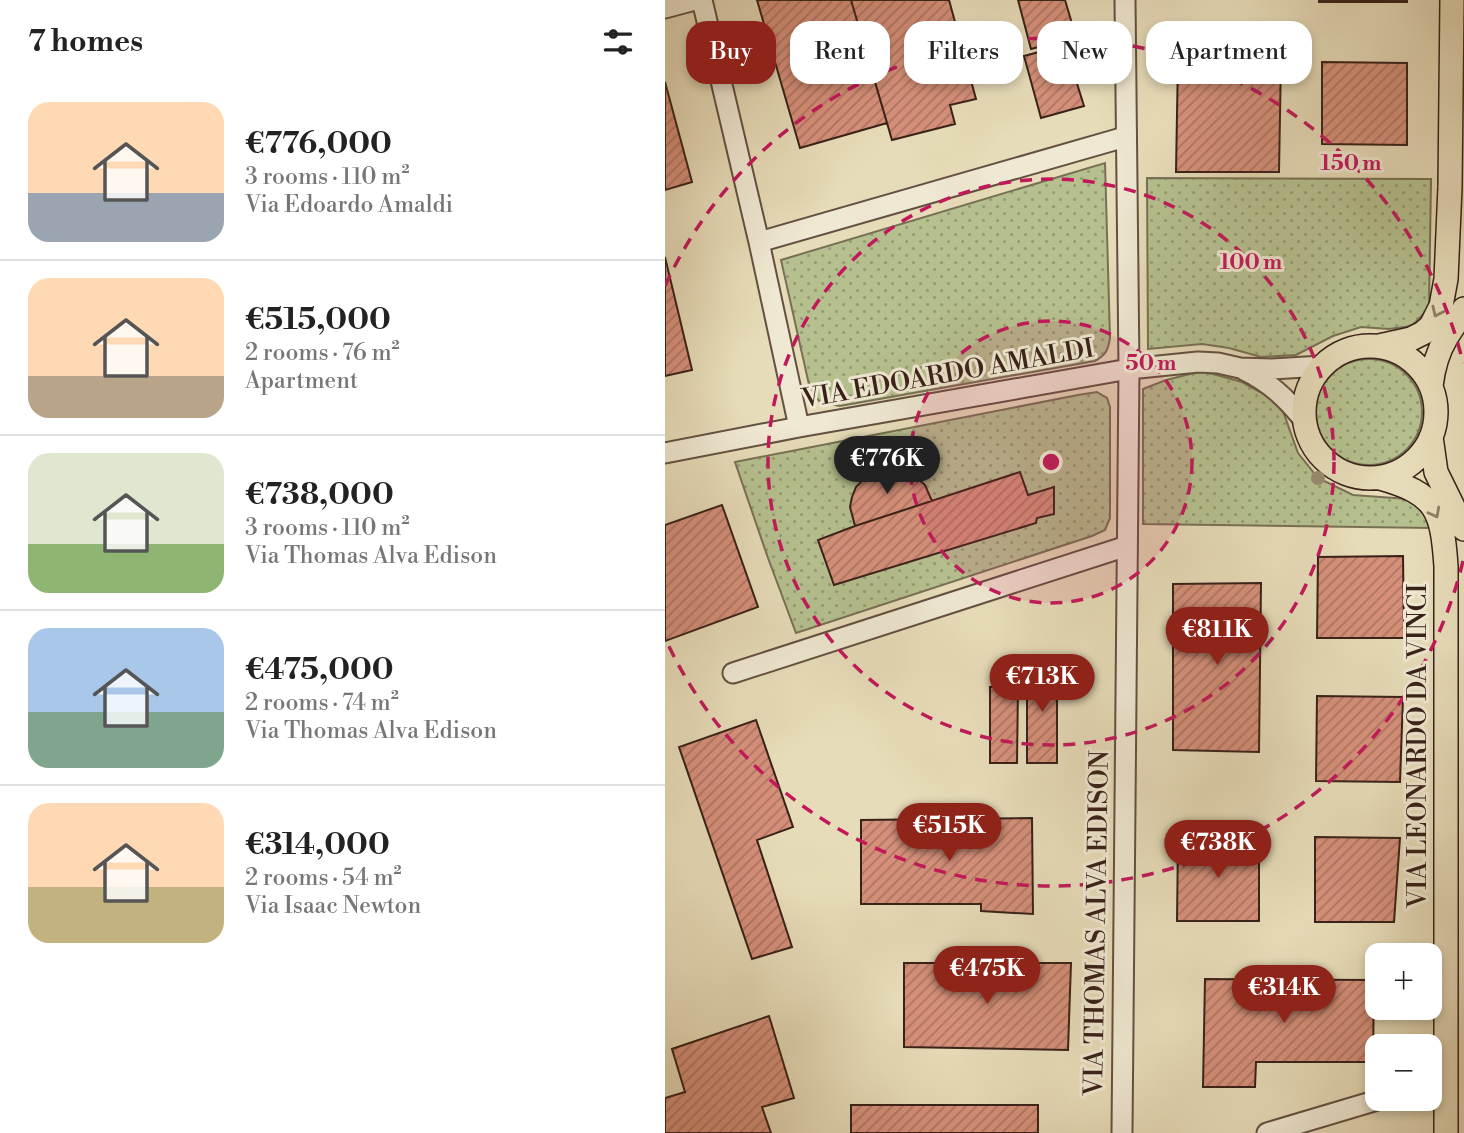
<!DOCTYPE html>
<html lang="en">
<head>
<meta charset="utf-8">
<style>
	:root { --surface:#fff; --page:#f2f2f2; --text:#222; --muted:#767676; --line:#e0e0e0; --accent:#8f2418 }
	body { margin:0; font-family:"Libre Bodoni",serif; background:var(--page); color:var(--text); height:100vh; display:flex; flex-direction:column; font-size:26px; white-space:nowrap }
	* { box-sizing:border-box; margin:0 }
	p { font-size:23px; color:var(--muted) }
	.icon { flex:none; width:38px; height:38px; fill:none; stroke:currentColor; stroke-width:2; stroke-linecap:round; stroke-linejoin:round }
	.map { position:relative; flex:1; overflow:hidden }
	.drawer { display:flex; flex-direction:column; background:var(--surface); width:665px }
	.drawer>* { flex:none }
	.banner { position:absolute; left:21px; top:21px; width:665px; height:63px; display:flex; gap:14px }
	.controls { position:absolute; left:700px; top:943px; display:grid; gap:14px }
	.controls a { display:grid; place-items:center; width:77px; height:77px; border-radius:14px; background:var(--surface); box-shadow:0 4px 10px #0003; font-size:35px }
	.price { position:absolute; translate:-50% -60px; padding:0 16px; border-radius:24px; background:var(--accent); color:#fff; font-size:23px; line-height:46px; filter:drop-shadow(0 2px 4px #0008) }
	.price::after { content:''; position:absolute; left:50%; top:42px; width:21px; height:16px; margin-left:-10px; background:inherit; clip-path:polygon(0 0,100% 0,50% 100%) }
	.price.active { background:#222; color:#fff }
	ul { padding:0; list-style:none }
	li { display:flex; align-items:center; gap:21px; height:175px; padding:0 28px }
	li+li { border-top:2px solid var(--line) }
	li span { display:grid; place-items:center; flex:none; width:196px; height:140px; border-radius:21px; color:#555 }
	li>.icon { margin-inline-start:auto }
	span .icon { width:84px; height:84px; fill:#fffc; stroke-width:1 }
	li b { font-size:30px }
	h2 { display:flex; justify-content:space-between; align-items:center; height:84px; padding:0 28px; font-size:30px }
	.chip { padding:0 24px; border-radius:21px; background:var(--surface); box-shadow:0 4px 10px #0003; font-size:24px; line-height:63px }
	.chip.active { background:var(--accent); color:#fff }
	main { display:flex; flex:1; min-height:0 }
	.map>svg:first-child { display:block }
</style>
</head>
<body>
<main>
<section class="drawer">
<h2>7 homes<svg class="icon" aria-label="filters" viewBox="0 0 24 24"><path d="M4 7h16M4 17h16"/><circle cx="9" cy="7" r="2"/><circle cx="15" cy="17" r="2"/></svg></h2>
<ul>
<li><span style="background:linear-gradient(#ffd9b3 65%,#9aa5b1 0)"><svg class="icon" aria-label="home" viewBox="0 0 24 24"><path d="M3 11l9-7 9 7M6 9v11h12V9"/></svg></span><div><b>€776,000</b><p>3 rooms · 110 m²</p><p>Via Edoardo Amaldi</p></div></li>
<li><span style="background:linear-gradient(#ffd9b3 70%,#b9a48a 0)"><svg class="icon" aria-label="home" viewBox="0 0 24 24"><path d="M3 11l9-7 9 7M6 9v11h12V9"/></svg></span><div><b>€515,000</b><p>2 rooms · 76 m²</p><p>Apartment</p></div></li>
<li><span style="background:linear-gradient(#dfe7d0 65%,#8fb573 0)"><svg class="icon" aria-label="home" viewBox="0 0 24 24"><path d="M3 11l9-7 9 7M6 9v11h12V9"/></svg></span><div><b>€738,000</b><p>3 rooms · 110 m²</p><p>Via Thomas Alva Edison</p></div></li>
<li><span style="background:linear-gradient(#a9c7e8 60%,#7fa58c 0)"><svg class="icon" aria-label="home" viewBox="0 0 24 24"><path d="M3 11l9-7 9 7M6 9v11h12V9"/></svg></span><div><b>€475,000</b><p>2 rooms · 74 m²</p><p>Via Thomas Alva Edison</p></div></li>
<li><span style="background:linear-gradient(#ffd9b3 60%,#c2b280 0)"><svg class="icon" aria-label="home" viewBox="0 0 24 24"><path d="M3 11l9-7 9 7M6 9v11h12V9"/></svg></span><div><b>€314,000</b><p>2 rooms · 54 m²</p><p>Via Isaac Newton</p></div></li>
</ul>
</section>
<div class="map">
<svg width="799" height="1133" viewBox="0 0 799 1133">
	<defs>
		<pattern id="grass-dots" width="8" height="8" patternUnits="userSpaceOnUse" patternTransform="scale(1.75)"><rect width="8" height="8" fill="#b6c08f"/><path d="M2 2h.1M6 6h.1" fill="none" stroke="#959c74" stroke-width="1.8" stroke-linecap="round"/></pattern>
		<pattern id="building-hatch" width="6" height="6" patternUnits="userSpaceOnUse" patternTransform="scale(1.75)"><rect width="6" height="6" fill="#d6907a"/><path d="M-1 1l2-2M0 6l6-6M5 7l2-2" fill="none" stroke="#af7563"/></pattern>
	</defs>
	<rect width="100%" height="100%" fill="#e7dcb9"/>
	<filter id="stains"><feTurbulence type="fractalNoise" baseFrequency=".00286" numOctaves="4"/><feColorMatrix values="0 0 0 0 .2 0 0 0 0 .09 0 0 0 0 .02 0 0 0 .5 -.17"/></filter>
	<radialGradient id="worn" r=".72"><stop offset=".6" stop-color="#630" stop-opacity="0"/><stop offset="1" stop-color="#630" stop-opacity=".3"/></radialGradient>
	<!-- grass -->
	<path fill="url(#grass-dots)" stroke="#777054" stroke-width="2" d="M440 163 445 338C443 350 441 355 430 361L175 406 155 402 145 389 116 260Z
		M482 178 766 179 764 308 747 326 724 329 696 327 668 336 631 355 596 357 564 348 537 344 483 349Z
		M651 412a53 53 0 1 1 106 0a53 53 0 1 1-106 0Z
		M537 371 577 382 615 403 633 453 653 478 688 495 743 499 761 511 767 528 478 524V389L501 380Z
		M432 392 442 398 445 407V518L440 530 427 536 131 633 103 558 70 462 413 395Z"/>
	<!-- building -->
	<path fill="url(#building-hatch)" stroke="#382118" stroke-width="2" d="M92 0H186L222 123 135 148Z
		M186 0H284L311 99 285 105 290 124 227 140Z
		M353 0H400L411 37 366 49Z
		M654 0H742V2H654Z
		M411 42 421 70 409 74 419 106 376 118 359 56Z
		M513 58 616 60 614 172H511Z
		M657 62 742 63V145L657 144Z
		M0 82 27 182 0 190Z
		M0 257 27 370 0 376Z
		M230 470 252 478 260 485 267 501 190 526 185 507 187 497 191 487 199 479 207 475Z
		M355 472 363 495 389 487V514L372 518 371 523 169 585 153 540 190 526Z
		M57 505 93 607 0 641V525Z
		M738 556 739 638H652L653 557Z
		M596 583 594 752 508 750V584Z
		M362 665H392V763H362Z
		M353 686 352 763H325V687Z
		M652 696 738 697 735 782 651 781Z
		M91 720 128 827 92 840 127 947 87 959 14 747Z
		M367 818 368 914 316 911V904H196V820Z
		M650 837 735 838 729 922H650Z
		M513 839H594V921H512Z
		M239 963H406L403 1050 239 1047Z
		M540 979 709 980 708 1062H591L590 1087H538Z
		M104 1016 129 1098 97 1107 106 1133H0V1098L20 1092 7 1049Z
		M186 1105H373V1133H186Z"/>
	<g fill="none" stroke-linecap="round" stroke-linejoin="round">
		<!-- minor casing -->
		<g stroke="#645040" stroke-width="23">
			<path id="minor" d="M37 0 94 242 134 427
				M0 8 30 0
				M94 242 460 137
				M579 370C604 382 621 398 638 419
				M0 453 134 427 464 369 533 362 553 363 575 368 607 369 657 366
				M68 673 462 546
				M457 1133 464 369 460 0
				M602 1133 716 1099"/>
		</g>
		<!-- major casing -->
		<g stroke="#382118" stroke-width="26">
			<path id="major" d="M639 412a66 66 0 1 1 132 0a66 66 0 1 1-132 0Z
				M714 346 746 339 758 333 766 326 776 306 781 279 785 187 787 0
				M766 386C768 369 772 353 781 338 787 328 794 319 799 309
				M766 437 771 472 799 529
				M715 478C772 494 777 510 781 566V1133"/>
		</g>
		<!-- minor -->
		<use href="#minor" stroke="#efe8d2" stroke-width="19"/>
		<!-- major -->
		<use href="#major" stroke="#e7dcb9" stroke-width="23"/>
	</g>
	<!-- trees -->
	<circle fill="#988b71" cx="653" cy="478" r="7"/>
	<!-- one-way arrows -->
	<defs><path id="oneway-chevron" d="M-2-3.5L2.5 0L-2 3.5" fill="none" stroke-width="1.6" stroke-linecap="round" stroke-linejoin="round" transform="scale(1.75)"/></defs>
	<g stroke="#907e68">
		<use href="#oneway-chevron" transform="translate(772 312) rotate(115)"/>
		<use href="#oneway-chevron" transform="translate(770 513) rotate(62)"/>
	</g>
	<!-- distance rings -->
	<circle cx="386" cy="462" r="141" fill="#c2185b" fill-opacity=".12"/>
	<g fill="none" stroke="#c2185b" stroke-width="3.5" stroke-dasharray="12 9">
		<circle cx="386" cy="462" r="141"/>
		<circle cx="386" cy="462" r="283"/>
		<path d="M798 561A424 424 0 0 1 0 638M0 286A424 424 0 0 1 798 363"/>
	</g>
	<g text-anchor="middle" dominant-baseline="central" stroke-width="6" stroke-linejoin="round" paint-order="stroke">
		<!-- street labels -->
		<g font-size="26" fill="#382118" stroke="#efe8d2">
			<text transform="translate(283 374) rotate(-10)">VIA EDOARDO AMALDI</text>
			<text transform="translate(753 746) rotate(-90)">VIA LEONARDO DA VINCI</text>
			<text transform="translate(432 923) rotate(-89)">VIA THOMAS ALVA EDISON</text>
		</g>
	</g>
	<circle cx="386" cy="462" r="10" fill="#c2185b" stroke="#efe8d2" stroke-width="3.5"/>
	<g font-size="21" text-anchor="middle" font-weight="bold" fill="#c2185b" stroke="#efe8d2" stroke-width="6" stroke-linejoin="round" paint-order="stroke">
		<text x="686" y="170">150 m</text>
		<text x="586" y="269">100 m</text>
		<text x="486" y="370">50 m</text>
	</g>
	<rect width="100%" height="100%" filter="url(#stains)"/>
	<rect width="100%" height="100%" fill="url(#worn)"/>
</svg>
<div class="controls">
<a>+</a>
<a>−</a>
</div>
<b class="price active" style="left:222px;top:496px">€776K</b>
<b class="price" style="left:552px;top:667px">€811K</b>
<b class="price" style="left:377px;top:714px">€713K</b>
<b class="price" style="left:284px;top:863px">€515K</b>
<b class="price" style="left:553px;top:880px">€738K</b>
<b class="price" style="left:322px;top:1006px">€475K</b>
<b class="price" style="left:619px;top:1025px">€314K</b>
<div class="banner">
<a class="chip active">Buy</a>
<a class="chip">Rent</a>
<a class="chip">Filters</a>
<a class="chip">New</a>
<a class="chip">Apartment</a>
</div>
</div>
</main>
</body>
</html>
